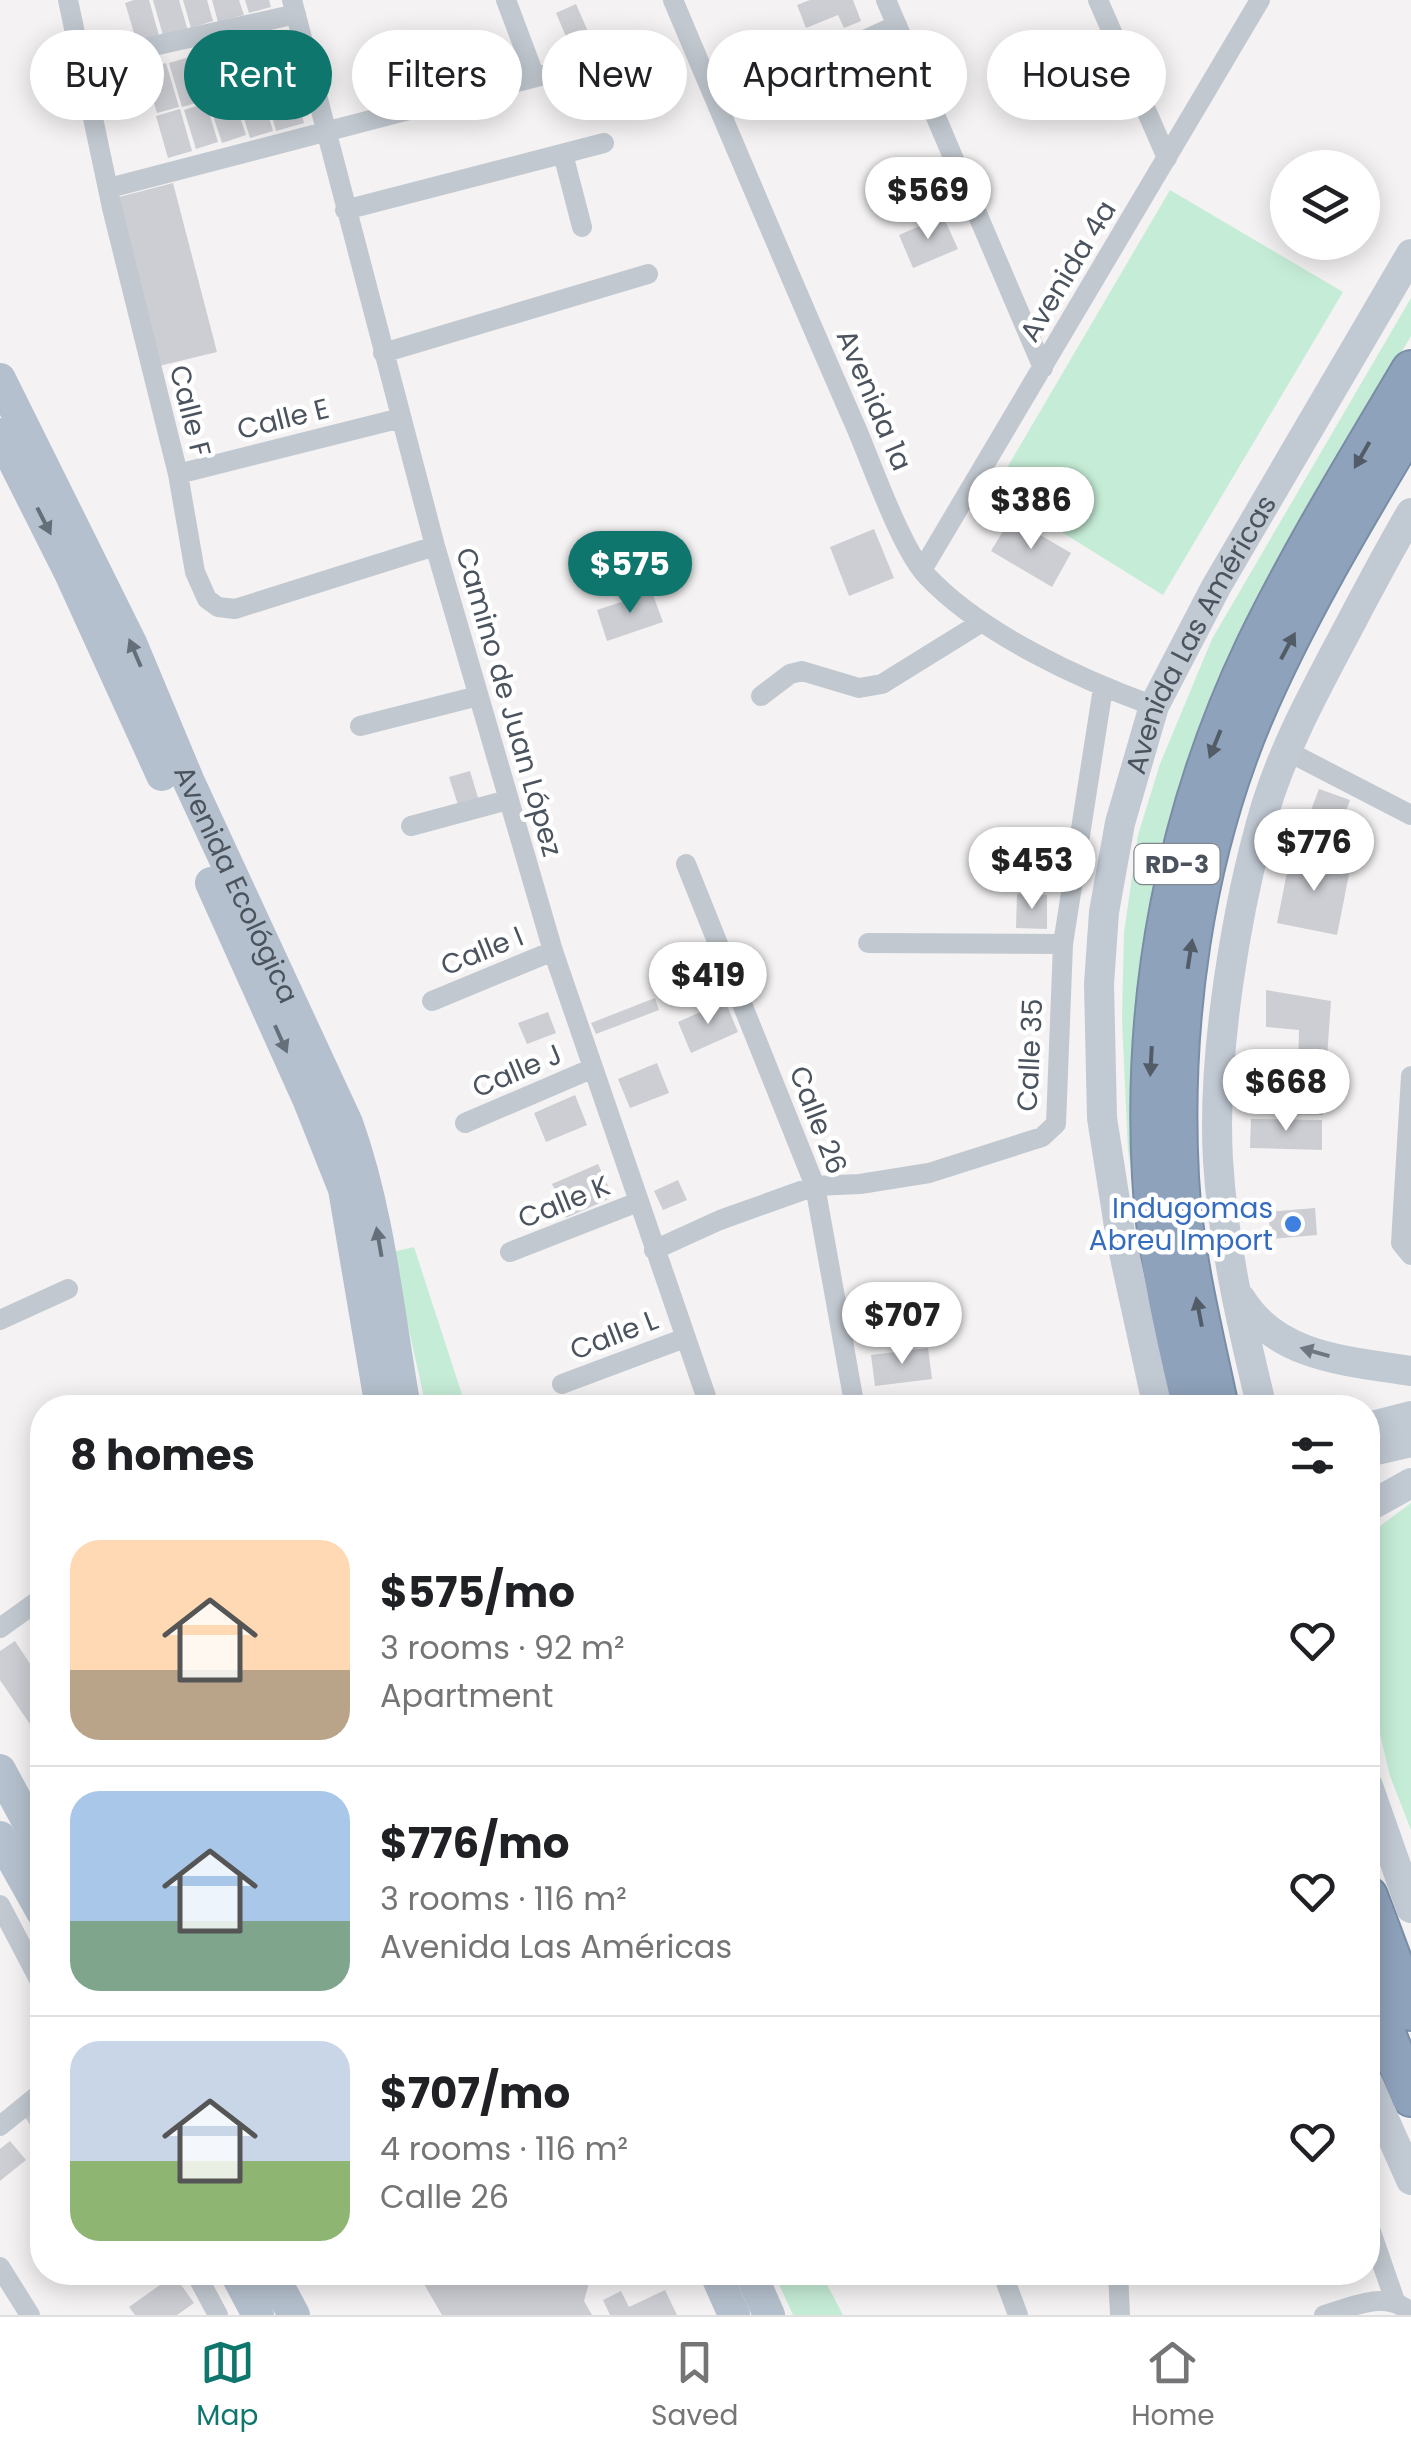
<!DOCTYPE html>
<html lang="en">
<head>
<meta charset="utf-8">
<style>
	:root { --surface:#fff; --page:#f6f6f6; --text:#202124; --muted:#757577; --line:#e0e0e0; --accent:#0f766e }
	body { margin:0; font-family:Poppins,sans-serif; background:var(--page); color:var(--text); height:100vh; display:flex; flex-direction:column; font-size:38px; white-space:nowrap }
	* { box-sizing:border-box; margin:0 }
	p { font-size:32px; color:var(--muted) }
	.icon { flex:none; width:55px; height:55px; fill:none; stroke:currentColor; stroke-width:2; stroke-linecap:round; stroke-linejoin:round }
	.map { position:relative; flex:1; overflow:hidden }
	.details { position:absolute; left:30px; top:1395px; width:1350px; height:890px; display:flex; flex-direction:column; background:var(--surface); border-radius:40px; box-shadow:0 5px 25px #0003 }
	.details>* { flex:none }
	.banner { position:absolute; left:30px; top:30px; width:1352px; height:90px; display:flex; gap:20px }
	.tools { position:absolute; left:1270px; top:150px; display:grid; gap:20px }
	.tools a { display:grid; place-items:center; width:110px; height:110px; border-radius:50%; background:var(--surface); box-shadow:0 5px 25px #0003; font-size:50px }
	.price { position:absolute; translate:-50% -85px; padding:0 22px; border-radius:35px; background:#fff; color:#222; font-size:32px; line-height:65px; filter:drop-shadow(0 2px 5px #0008) }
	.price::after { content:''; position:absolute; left:50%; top:60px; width:30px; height:22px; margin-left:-15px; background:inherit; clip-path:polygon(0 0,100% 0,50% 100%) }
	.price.selected { background:var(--accent); color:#fff }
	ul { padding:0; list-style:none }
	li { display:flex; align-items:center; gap:30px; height:250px; padding:0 40px }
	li+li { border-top:2px solid var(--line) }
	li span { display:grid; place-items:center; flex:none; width:280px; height:200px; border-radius:30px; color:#555 }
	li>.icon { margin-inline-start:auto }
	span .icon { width:120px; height:120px; fill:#fffc; stroke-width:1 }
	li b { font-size:42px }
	h2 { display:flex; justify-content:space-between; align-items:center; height:120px; padding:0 40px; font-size:42px }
	.chip { padding:0 35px; border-radius:45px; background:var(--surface); box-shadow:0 5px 25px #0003; font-size:35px; line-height:90px }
	.chip.selected { background:var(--accent); color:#fff }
	.tab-bar { display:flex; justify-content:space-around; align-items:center; height:140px; border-top:2px solid var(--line); background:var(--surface); font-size:28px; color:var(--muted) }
	.tab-bar a { display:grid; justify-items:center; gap:5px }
	.tab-bar .selected { color:var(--accent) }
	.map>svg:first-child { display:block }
</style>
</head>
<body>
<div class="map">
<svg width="1411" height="2315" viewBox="0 0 1411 2315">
	<rect width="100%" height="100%" fill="#f4f2f2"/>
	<!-- green -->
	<path fill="#c5ecd6" d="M1170 190 1343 292 1163 595 994 490Z
		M1411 298V336L1298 527 1205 722 1167 833 1146 936 1135 1018 1131 1086 1137 1208 1128 1151 1122 1020 1124 933 1138 835 1160 764 1212 639Z
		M414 1247 466 1407H426L392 1252Z
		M1411 1503V1830L1390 1776 1368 1685V1535Z
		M774 2273H821L843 2315H793Z"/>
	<!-- building -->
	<path fill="#ccced3" d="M134 0H149L160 39 138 46 125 3Z
		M153 0H179L188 31 164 39Z
		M183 0H207L213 21 191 28Z
		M212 0H239L244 15 218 22Z
		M245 0H269L271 7 249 13Z
		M810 0H853L861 21 844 28 838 15 806 28 797 5Z
		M576 4 596 50 575 58 556 13Z
		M275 32 289 77 265 84 251 39Z
		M248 41 260 85 237 92 225 48Z
		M222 48 235 92 210 99 197 56Z
		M193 56 206 100 182 107 169 63Z
		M166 63 179 107 157 113 144 70Z
		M293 82 304 123 276 131 265 90Z
		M260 88 273 131 250 138 237 95Z
		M233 96 246 135 222 143 209 103Z
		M206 103 218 142 196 149 184 110Z
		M180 109 192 151 168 158 156 116Z
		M914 158 924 180 876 200 867 179Z
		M173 183 217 352 159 366 115 198Z
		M943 216 958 249 913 268 899 235Z
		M1011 518 1071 553 1052 587 991 551Z
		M874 529 894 578 849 596 830 547Z
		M652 592 663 622 607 641 597 610Z
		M470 771 479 801 459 808 449 777Z
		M1319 789 1350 800 1333 846 1302 834Z
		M1291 852 1351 864 1337 935 1277 923Z
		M1017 894 1047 895V929L1016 928Z
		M1266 990 1331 1001 1323 1115 1255 1114 1256 1071 1298 1072 1299 1030 1266 1027Z
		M655 998 659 1010 596 1034 591 1023Z
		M725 1001 738 1032 691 1053 678 1022Z
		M548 1012 556 1033 527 1044 518 1023Z
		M657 1063 669 1093 630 1108 618 1079Z
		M575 1095 587 1125 546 1142 534 1113Z
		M1251 1119 1322 1120V1150L1250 1148Z
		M598 1164 613 1197 566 1218 561 1206 574 1200 569 1188 557 1194 552 1184Z
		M678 1180 687 1200 663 1210 654 1191Z
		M1315 1208 1317 1235 1271 1239 1268 1212Z
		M928 1348 932 1379 875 1386 871 1355Z
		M15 1641 42 1682V1742L0 1680V1651Z
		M42 2105V2143L25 2117Z
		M10 2141 26 2160 0 2181V2149Z
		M417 2272H609L589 2283 584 2301 592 2315H442Z
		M174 2275 194 2303 177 2315H135L129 2307Z
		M665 2290 677 2315H610L603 2300 621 2291 629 2307Z"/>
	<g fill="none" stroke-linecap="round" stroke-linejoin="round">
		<!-- highway casing -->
		<g stroke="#798da7" stroke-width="42">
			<path id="highway" d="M1192 1408C1174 1332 1156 1254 1152 1176 1142 993 1176 813 1255 647 1301 552 1357 461 1411 370
				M1219 1408C1203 1332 1183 1254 1179 1177 1171 1023 1193 860 1253 717 1296 616 1355 518 1411 424
				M1368 1896 1411 2011
				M1368 1988 1411 2097"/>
		</g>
		<!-- street -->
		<path stroke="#c1c8cf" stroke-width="20" d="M68 0 112 208 178 474 195 572 207 599 218 607 235 609 435 546
			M292 0 435 546 553 951 710 1408
			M506 0 535 77
			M673 0C733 142 793 284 855 425 872 464 900 546 926 575 980 633 1079 679 1154 706
			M886 0 1043 368
			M1098 0 1167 158
			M149 47 296 14
			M718 107 897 25
			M563 154 582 227
			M109 188 590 63
			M345 210 604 143
			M383 353 648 274
			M178 474 401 418
			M922 570 1260 0
			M761 696 790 674 802 671 859 688 882 684 982 622
			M360 726 478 696
			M1287 751 1411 815
			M411 826 508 800
			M686 864 815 1186 855 1408
			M868 943 1063 944
			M432 1001 553 951
			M1411 1076 1401 1243 1411 1255
			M465 1123 591 1069
			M654 1250 720 1220 815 1186 860 1184 929 1173 1042 1137 1056 1124 1063 944 1103 688
			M510 1252 638 1202
			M0 1320 68 1289
			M562 1384 685 1338
			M0 1628 42 1598
			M0 1905 42 1985
			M0 2126 42 2092
			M1368 2223 1395 2301
			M0 2267 30 2315
			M195 2272 218 2315
			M1002 2272 1018 2315
			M1118 2272 1120 2315
			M1324 2315C1352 2307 1387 2289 1411 2313"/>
		<!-- secondary -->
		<g stroke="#c1c9d3" stroke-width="30">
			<path d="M1241 1299C1277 1358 1349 1361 1411 1371"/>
			<path id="s1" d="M1158 1408 1121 1239 1102 1118 1099 984 1104 912 1120 823 1154 706 1216 587 1411 254"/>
			<path d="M1262 1408C1242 1326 1223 1244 1218 1160 1212 1056 1236 907 1266 806 1283 751 1311 698 1338 647 1362 602 1385 557 1411 513"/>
			<path d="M1368 1427 1411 1416"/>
			<path d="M1368 1452 1411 1442"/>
			<path d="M1368 1507 1411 1483"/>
			<path d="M1368 1786 1411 1908"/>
			<path d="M1368 2083 1411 2180"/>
		</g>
		<!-- primary -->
		<g stroke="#b4c0cd" stroke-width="32">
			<path id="s2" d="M0 379 131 643 189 782 347 1123C380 1215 388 1312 405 1408"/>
			<path d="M0 434 70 573 162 775"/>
			<path d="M211 883 309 1101 344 1189 381 1408"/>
			<path d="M0 1770 42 1848"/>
			<path d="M0 1837 42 1912"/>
			<path d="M235 2272 258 2315"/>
			<path d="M271 2272 294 2315"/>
			<path d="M715 2272 734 2315"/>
			<path d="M750 2272 769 2315"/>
		</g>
		<!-- highway -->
		<use href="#highway" stroke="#8ea2bb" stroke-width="38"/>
	</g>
	<!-- one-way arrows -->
	<defs><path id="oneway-solid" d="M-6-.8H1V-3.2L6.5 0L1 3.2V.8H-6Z" transform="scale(2.5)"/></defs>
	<g fill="#525c67">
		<use href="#oneway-solid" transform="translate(1362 455) rotate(120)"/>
		<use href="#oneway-solid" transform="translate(1288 646) rotate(-62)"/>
		<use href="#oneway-solid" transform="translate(1215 744) rotate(112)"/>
		<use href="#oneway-solid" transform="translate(1190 954) rotate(-81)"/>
		<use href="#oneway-solid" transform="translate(1151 1061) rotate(93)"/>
		<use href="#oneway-solid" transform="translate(1199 1312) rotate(-101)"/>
	</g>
	<g fill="#656f7a">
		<use href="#oneway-solid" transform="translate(44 521) rotate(63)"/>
		<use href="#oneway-solid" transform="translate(135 653) rotate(-113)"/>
		<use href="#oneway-solid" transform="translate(281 1039) rotate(66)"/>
		<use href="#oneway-solid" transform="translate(379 1242) rotate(-100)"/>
	</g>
	<use fill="#6e7781" href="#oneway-solid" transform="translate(1315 1352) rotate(-164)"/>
	<!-- markers -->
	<circle fill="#3f7fe0" stroke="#fff" stroke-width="4" cx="1293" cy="1224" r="10"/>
	<g text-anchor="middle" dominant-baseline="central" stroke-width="9" stroke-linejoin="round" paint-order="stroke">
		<!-- shield labels -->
		<rect fill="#fff" stroke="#81878e" stroke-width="2.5" x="1134.5" y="844" width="85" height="40" rx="8"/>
		<g font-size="25" font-weight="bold" fill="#4b545e">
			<text x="1177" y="864">RD-3</text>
		</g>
		<!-- street labels -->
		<g font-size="28" fill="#4b545e" stroke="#fff">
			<text transform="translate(1068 271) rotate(-59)">Avenida 4a</text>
			<text transform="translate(874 400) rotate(67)">Avenida 1a</text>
			<text transform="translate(190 411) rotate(76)">Calle F</text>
			<text transform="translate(283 419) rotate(-14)">Calle E</text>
			<text stroke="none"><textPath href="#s1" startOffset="798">Avenida Las Américas</textPath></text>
			<text transform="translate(509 702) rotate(74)">Camino de Juan López</text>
			<text stroke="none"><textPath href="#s2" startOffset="558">Avenida Ecológica</textPath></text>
			<text transform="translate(482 951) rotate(-22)">Calle I</text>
			<text transform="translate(1030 1055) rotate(-87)">Calle 35</text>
			<text transform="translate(517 1071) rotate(-23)">Calle J</text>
			<text transform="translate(818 1120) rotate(69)">Calle 26</text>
			<text transform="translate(564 1202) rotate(-22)">Calle K</text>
			<text transform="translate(614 1335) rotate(-21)">Calle L</text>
		</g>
		<!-- shop labels -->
		<g font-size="28" fill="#366cbe" stroke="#fff" text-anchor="end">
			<text x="1273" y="1208">Indugomas<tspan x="1273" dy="32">Abreu Import</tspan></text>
		</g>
	</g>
</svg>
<div class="tools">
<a><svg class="icon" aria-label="layers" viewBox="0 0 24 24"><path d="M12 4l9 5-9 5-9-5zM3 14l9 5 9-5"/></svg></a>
</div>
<b class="price" style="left:928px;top:242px">$569</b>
<b class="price" style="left:1031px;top:552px">$386</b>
<b class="price selected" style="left:630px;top:616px">$575</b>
<b class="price" style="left:1314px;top:894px">$776</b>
<b class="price" style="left:1032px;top:912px">$453</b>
<b class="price" style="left:708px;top:1027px">$419</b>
<b class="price" style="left:1286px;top:1134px">$668</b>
<b class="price" style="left:902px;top:1367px">$707</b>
<div class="banner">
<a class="chip">Buy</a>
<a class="chip selected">Rent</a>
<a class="chip">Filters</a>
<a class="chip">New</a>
<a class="chip">Apartment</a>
<a class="chip">House</a>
</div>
<section class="details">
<h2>8 homes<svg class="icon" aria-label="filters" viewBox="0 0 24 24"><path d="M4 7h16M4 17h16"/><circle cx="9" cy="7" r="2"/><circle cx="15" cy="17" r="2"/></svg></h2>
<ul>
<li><span style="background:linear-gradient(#ffd9b3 65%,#b9a48a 0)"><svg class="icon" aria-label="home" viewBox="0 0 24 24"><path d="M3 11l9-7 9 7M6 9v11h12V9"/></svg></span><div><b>$575/mo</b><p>3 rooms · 92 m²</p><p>Apartment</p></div><svg class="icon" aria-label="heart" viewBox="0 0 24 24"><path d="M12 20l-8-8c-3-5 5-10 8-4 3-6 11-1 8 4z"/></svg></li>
<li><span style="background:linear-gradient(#a9c7e8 65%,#7fa58c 0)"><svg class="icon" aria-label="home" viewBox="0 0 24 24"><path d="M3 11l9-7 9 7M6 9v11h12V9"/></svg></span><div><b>$776/mo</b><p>3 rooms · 116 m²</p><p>Avenida Las Américas</p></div><svg class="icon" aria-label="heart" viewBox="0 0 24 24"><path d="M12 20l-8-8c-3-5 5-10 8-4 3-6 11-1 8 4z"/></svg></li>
<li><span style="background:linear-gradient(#c9d6e8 60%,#8fb573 0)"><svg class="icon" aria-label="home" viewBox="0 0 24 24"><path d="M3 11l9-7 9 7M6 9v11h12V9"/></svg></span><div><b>$707/mo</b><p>4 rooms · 116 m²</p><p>Calle 26</p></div><svg class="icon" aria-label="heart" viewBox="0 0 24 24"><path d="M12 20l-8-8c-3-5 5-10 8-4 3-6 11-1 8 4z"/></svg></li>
</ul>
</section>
</div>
<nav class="tab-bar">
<a class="selected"><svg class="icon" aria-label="map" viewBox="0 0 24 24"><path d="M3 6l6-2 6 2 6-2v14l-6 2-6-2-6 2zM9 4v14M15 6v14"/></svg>Map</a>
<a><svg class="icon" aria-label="saved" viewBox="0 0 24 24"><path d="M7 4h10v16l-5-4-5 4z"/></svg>Saved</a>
<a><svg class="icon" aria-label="home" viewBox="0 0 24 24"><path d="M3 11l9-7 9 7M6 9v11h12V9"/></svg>Home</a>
</nav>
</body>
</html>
